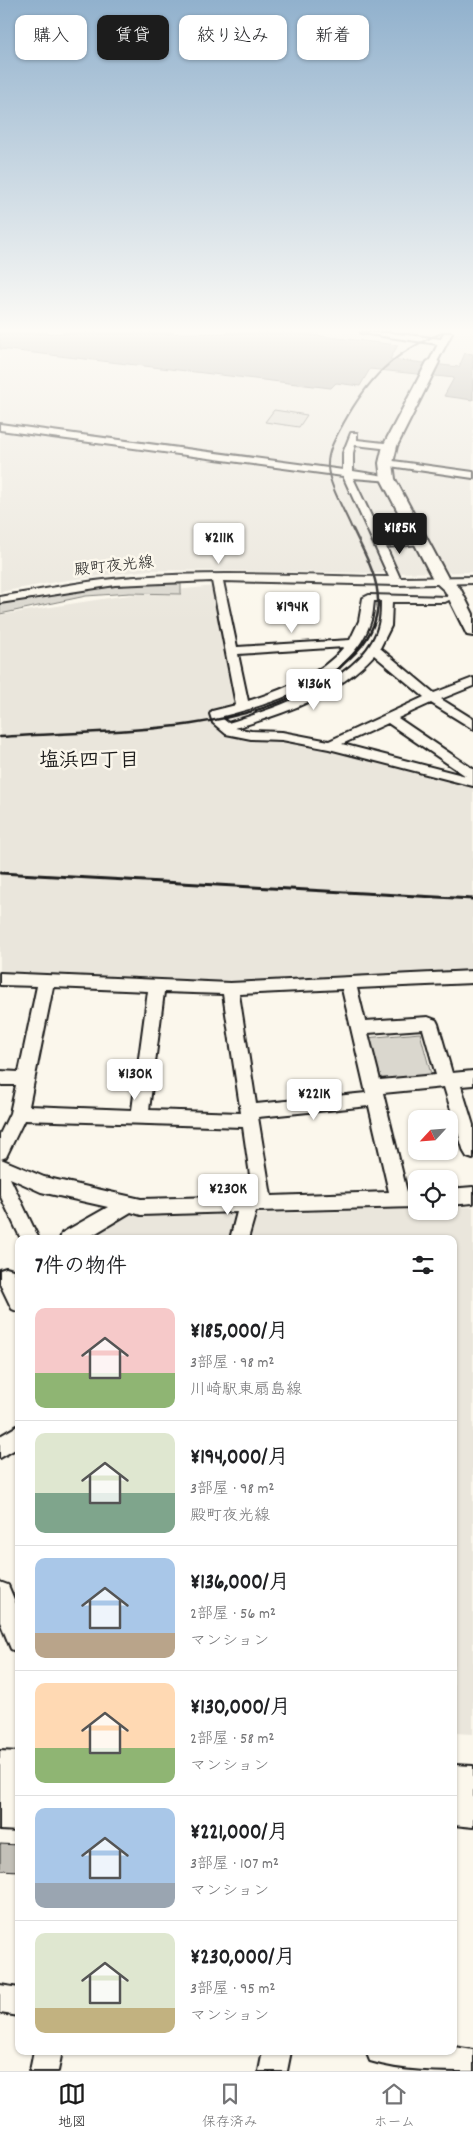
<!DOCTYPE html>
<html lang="ja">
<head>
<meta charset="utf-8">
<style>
	:root { --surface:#fff; --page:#f2f2f2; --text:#202124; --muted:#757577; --line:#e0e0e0; --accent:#1c1c1c }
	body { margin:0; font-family:Dekko,"Klee One",sans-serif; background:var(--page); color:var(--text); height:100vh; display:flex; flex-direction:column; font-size:19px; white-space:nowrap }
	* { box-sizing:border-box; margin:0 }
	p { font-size:16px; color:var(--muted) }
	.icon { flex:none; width:28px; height:28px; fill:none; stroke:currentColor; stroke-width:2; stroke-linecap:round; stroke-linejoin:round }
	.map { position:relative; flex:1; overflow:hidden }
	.details { position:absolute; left:15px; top:1235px; width:442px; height:820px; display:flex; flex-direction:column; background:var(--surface); border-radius:10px; box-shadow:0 1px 4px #0004 }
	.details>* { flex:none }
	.guide { position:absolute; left:15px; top:15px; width:444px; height:45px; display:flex; gap:10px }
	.needle { width:32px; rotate:244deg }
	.tools { position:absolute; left:408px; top:1110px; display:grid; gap:10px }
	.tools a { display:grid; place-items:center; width:50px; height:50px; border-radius:10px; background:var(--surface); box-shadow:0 1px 4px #0004; font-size:25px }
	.price { position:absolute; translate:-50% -42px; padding:0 11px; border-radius:5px; background:#fff; color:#222; font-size:16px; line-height:32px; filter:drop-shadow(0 1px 2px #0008) }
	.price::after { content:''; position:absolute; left:50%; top:30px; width:15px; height:11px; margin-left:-8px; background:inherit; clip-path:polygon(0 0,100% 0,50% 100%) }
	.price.current { background:var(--accent); color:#fff }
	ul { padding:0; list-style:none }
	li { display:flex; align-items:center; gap:15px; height:125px; padding:0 20px }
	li+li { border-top:1px solid var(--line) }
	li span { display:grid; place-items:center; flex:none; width:140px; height:100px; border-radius:10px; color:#555 }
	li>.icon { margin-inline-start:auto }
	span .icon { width:60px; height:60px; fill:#fffc; stroke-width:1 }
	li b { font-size:21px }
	h2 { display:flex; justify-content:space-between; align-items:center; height:60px; padding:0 20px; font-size:21px }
	.pill { padding:0 18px; border-radius:10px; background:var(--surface); box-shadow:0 1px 4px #0004; font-size:18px; line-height:45px }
	.pill.current { background:var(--accent); color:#fff }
	.tabs { display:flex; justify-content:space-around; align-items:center; height:70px; border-top:1px solid var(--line); background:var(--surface); font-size:14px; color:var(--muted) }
	.tabs a { display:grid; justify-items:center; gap:2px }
	.tabs .current { color:var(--accent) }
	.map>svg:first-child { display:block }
</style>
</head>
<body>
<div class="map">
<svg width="473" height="2071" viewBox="0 0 473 2071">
	<rect width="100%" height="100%" fill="#fbf7ec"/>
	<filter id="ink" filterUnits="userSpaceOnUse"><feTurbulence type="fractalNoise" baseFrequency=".02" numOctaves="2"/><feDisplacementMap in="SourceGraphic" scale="10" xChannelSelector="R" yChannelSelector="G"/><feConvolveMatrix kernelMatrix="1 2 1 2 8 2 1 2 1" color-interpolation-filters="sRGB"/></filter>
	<g filter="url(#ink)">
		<!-- built -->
		<path fill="#eae6dc" d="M293 333H473V354L465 353 459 367 389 359 397 345Z
			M0 349 331 388 336 383 360 386 370 369 454 379 444 396 473 400V572L371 573 149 570 61 581 0 592Z
			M214 586 237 705 217 709 210 714 217 725 230 733 325 748 473 784V972L241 986 0 974V615L121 596Z
			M449 1207H473V1734L454 1733V1239H246L252 1214 416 1209V1211H449Z
			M126 1213 144 1216 240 1214 233 1239H83Z"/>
		<!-- green -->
		<path fill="#dad7ce" stroke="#7b7a75" d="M274 410 307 415 299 427 265 422Z
			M155 583 181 584V594L130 593 86 596 0 614V604C52 595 102 586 155 583Z
			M420 1033 431 1074 440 1073V1076L382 1083 375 1079 365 1038Z"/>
		<!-- water -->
		<path fill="#afaca5" stroke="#74726e" d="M0 333H293L398 345 390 359 459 367 465 353 473 354V400L444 396 454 378 370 369 360 386 336 383 331 388 0 349Z"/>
		<!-- building -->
		<path fill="#c3c0b8" stroke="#1c1c1c" d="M0 1844 19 1845V1871L0 1870Z"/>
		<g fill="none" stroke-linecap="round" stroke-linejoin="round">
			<!-- minor casing -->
			<g stroke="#1c1c1c" stroke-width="4">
				<path id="minor" d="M361 333H390L441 339 444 333H452L437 362 433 365 429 362 438 344Z
					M0 424 343 470V453L351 433H357V440L393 444V448L390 449 355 445 353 453V471L391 477V481L353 478 383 541 420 538 425 541 420 544 386 547 400 578 473 577V583L397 585 223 581 237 647 350 640 359 621 363 598 369 595 449 597 451 599 445 602H392L391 626 380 648 434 693 473 678V686L441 699 473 719V729L431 703 398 718 473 769V786L329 749 282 740 251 739 226 734 213 723 210 714 212 711 236 705 212 581 115 585 0 603V597C45 589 90 580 135 577 220 571 305 576 389 577L343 476 0 430ZM374 601H381C381 609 381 617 379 624 368 678 274 709 228 723L223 719V716C274 703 354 679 371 620 373 614 373 608 374 601ZM344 647C320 676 282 690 248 701L238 654ZM374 655 424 697 329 741 282 732 251 731 235 728C287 713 337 695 374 655ZM388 723 466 776 342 744Z
					M386 460 473 472V478L383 465 381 463Z
					M473 971V983L357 988 365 1021 428 1017 436 1020 438 1024 452 1073 473 1071V1085L461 1086 473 1125V1159L467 1157 464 1152 444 1087 383 1093 407 1192 416 1191V1207L256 1211 248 1239H230L237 1212 141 1215 131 1212 86 1239H60L62 1233 108 1207 41 1192 10 1178 39 1239H21L0 1195V1134L10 1113 16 1085H0V1071L19 1072 37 986 0 985V973L230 983ZM53 987 148 991 132 1110 29 1106ZM342 989 366 1093 256 1104 239 994ZM164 992 223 994 241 1113 149 1110ZM423 1029 436 1075 380 1080 368 1033ZM369 1106 389 1192 271 1196 258 1117ZM24 1120 243 1127 253 1196 141 1199 44 1177 1 1159 6 1157Z
					M473 1187V1203L449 1205V1189Z
					M6 1268 13 1270 19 1282V1312L12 1309 0 1284V1270Z
					M19 1425V1447L0 1458V1436Z
					M0 1582 8 1585 19 1611V1653L11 1649 0 1622Z
					M0 1985 19 1988V2016L0 2013Z
					M454 2047 473 2050V2071C439 2071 402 2071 370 2061L366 2051H454Z
					M34 2051H62L58 2071H30Z
					M263 2051H291L287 2071H259Z"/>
			</g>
			<!-- major casing -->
			<g stroke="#1c1c1c" stroke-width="4">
				<path id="major" d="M0 1798 19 1799V1831L0 1830Z"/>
			</g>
			<!-- highway casing -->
			<g stroke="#1c1c1c" stroke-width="4">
				<path id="highway" d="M433 358 439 362 397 446 393 463 395 479 448 578 460 588 473 614V636L467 635 445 591 434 581 381 479 379 463 383 446 427 362Z
					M0 1751 19 1752V1814L0 1813Z
					M454 1765 473 1766V1827L454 1825Z"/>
			</g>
			<!-- minor -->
			<use href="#minor" fill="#fbf7ec" fill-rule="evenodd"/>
			<!-- major -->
			<use href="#major" fill="#fbf7ec" fill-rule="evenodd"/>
			<!-- highway -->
			<use href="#highway" fill="#fbf7ec" fill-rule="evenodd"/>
			<!-- rail-far2 -->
			<path stroke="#1c1c1c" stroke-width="2" d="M353 531C346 513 329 486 328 467 327 451 336 437 343 424 368 379 393 352 442 333"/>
			<!-- rail-far1 -->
			<path stroke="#1c1c1c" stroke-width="2.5" d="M0 737C96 730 220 736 306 690 313 686 322 683 329 678 336 672 342 665 349 659 366 644 378 625 378 600 378 576 363 551 353 529"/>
			<!-- rail -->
			<path stroke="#1c1c1c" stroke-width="3" d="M0 873 473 899"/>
		</g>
	</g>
	<!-- sky -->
	<linearGradient id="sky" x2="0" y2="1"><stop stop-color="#91b1cd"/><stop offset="0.53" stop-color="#fdfbf6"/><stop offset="1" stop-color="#fdfbf6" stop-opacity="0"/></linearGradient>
	<rect width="473" height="623" fill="url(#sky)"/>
	<g text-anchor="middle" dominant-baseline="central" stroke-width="5" stroke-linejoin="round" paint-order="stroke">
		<!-- far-street labels -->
		<g font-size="16" fill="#1c1c1c" stroke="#fbf7ec">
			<text transform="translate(114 567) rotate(-6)">殿町夜光線</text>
		</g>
		<!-- neighbourhood labels -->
		<g font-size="20" font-weight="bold" fill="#1c1c1c" stroke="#fbf7ec">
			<text x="89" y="762">塩浜四丁目</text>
		</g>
	</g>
</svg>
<div class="tools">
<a><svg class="needle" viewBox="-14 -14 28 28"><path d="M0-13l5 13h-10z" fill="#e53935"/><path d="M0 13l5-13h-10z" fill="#757577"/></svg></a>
<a><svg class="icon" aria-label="locate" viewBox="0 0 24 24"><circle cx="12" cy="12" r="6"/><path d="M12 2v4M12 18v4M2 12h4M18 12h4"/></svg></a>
</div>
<b class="price current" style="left:400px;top:555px">¥185K</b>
<b class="price" style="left:219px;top:565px">¥211K</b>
<b class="price" style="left:292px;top:634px">¥194K</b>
<b class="price" style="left:314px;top:711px">¥136K</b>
<b class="price" style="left:135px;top:1101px">¥130K</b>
<b class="price" style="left:314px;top:1121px">¥221K</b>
<b class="price" style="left:228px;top:1216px">¥230K</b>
<div class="guide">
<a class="pill">購入</a>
<a class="pill current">賃貸</a>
<a class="pill">絞り込み</a>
<a class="pill">新着</a>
</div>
<section class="details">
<h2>7件の物件<svg class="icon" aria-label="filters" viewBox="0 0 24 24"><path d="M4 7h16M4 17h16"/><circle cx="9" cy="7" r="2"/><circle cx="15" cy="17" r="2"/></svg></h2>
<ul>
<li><span style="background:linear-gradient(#f6c9c9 65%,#8fb573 0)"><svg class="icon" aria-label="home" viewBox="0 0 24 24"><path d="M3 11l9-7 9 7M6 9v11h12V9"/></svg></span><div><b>¥185,000/月</b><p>3部屋 · 98 m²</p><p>川崎駅東扇島線</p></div></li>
<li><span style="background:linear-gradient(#dfe7d0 60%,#7fa58c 0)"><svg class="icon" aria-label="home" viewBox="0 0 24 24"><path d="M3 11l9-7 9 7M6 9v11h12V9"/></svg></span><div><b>¥194,000/月</b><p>3部屋 · 98 m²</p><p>殿町夜光線</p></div></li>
<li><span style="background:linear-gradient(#a9c7e8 75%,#b9a48a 0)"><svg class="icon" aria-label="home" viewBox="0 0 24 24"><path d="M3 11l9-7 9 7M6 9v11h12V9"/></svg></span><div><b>¥136,000/月</b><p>2部屋 · 56 m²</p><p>マンション</p></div></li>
<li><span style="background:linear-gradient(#ffd9b3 65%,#8fb573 0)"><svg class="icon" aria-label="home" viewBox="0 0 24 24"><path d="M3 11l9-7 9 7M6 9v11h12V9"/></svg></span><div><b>¥130,000/月</b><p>2部屋 · 58 m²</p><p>マンション</p></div></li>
<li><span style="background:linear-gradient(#a9c7e8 75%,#9aa5b1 0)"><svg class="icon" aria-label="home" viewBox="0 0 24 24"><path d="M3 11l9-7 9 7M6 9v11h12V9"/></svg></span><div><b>¥221,000/月</b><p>3部屋 · 107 m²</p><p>マンション</p></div></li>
<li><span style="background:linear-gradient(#dfe7d0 75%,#c2b280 0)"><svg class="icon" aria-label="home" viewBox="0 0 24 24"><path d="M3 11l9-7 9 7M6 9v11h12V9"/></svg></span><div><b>¥230,000/月</b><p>3部屋 · 95 m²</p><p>マンション</p></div></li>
</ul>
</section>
</div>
<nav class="tabs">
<a class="current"><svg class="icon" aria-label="map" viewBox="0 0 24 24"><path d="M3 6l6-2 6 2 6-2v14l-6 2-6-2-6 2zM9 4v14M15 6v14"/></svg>地図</a>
<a><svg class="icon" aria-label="saved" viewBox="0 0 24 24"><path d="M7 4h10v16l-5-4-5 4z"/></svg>保存済み</a>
<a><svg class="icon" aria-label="home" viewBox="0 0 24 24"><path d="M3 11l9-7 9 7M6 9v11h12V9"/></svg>ホーム</a>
</nav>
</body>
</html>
